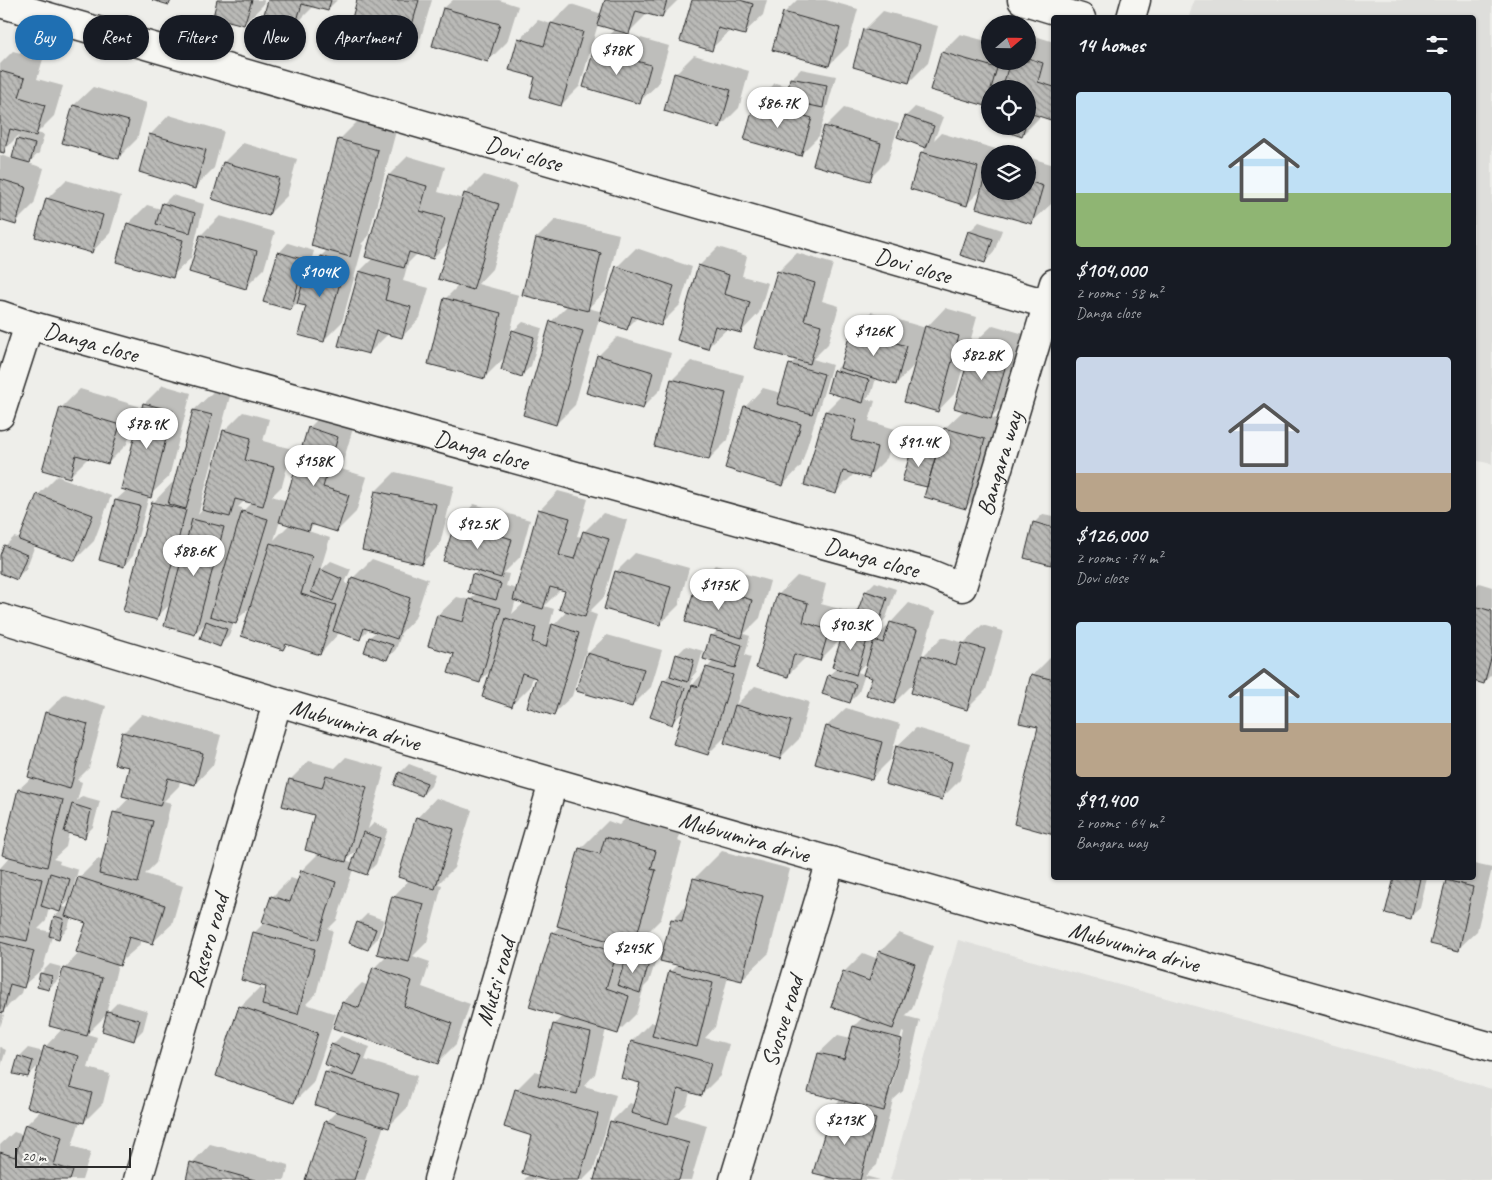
<!DOCTYPE html>
<html lang="en">
<head>
<meta charset="utf-8">
<style>
	:root { --surface:#171b24; --page:#242831; --text:#f1f3f6; --muted:#9ea1a6; --accent:#1f6fb2 }
	body { margin:0; font-family:Caveat,sans-serif; background:var(--page); color:var(--text); height:100vh; display:flex; flex-direction:column; font-size:19px; white-space:nowrap }
	* { box-sizing:border-box; margin:0 }
	p { font-size:16px; color:var(--muted) }
	.icon { flex:none; width:28px; height:28px; fill:none; stroke:currentColor; stroke-width:2; stroke-linecap:round; stroke-linejoin:round }
	.map { position:relative; flex:1; overflow:hidden }
	.details { position:absolute; left:1051px; top:15px; width:425px; height:865px; display:flex; flex-direction:column; background:var(--surface); border-radius:5px; box-shadow:0 1px 4px #0004 }
	.details>* { flex:none }
	.hud { position:absolute; left:15px; top:15px; width:475px; height:45px; display:flex; gap:10px }
	.needle { width:32px; rotate:70deg }
	.fabs { position:absolute; left:981px; top:15px; display:grid; gap:10px }
	.fabs a { display:grid; place-items:center; width:55px; height:55px; border-radius:50%; background:var(--surface); box-shadow:0 1px 4px #0004; font-size:25px }
	.scale { position:absolute; left:15px; bottom:12px; width:116px; box-sizing:border-box; padding-left:5px; border:2px solid #2b2b2b; border-top:0; font-size:14px; line-height:18px; white-space:nowrap; color:#2b2b2b; -webkit-text-stroke:4px #f6f6f2; paint-order:stroke }
	.price { position:absolute; translate:-50% -42px; padding:0 11px; border-radius:18px; background:#fff; color:#222; font-size:16px; line-height:32px; filter:drop-shadow(0 1px 2px #0008) }
	.price::after { content:''; position:absolute; left:50%; top:30px; width:15px; height:11px; margin-left:-8px; background:inherit; clip-path:polygon(0 0,100% 0,50% 100%) }
	.price.active { background:var(--accent); color:#fff }
	ul { padding:0; list-style:none }
	li { display:grid; align-content:center; gap:10px; height:265px; padding:0 25px }
	li span { display:grid; place-items:center; height:155px; border-radius:5px; color:#555 }
	li>.icon { margin-inline-start:auto }
	span .icon { width:90px; height:90px; fill:#fffc; stroke-width:1 }
	li b { font-size:21px }
	h2 { display:flex; justify-content:space-between; align-items:center; height:60px; padding:0 25px; font-size:21px }
	.tag { padding:0 18px; border-radius:22px; background:var(--surface); box-shadow:0 1px 4px #0004; font-size:18px; line-height:45px }
	.tag.active { background:var(--accent); color:#fff }
	.map>svg:first-child { display:block }
</style>
</head>
<body>
<div class="map">
<svg width="1492" height="1180" viewBox="0 0 1492 1180">
	<defs>
		<pattern id="building-back-hatch" width="6" height="6" patternUnits="userSpaceOnUse" patternTransform="scale(1.25)"><rect width="6" height="6" fill="#babab7"/><path d="M-1 5l2 2M0 0l6 6M5-1l2 2" fill="none" stroke="#979795"/></pattern>
	</defs>
	<rect width="100%" height="100%" fill="#eeeeea"/>
	<filter id="ink" filterUnits="userSpaceOnUse"><feTurbulence type="fractalNoise" baseFrequency=".02" numOctaves="2"/><feDisplacementMap in="SourceGraphic" scale="10" xChannelSelector="R" yChannelSelector="G"/><feConvolveMatrix kernelMatrix="1 2 1 2 8 2 1 2 1" color-interpolation-filters="sRGB"/></filter>
	<g filter="url(#ink)">
		<!-- built -->
		<path fill="#dededb" d="M1194 0H1492V464L1474 460V18L1189 17Z
			M958 940 1492 1089V1180H890Z"/>
		<!-- shadow -->
		<path fill="#0003" fill-rule="evenodd" d="M219 0H264L263 5 244 24Z
			M270 0H337L327 10 314 6 295 25Z
			M359 0H432L421 37 402 56Z
			M453 0H499L518 6 507 42 488 61 434 45 444 8Z
			M606 0H678L661 17 648 13 627 34 669 46 658 84 639 102 585 86 595 49 616 29 598 24 580 86 561 105 537 76 520 39 538 20 551 24 571 4 602 14Z
			M693 0H767L763 15 744 33 730 31 711 49Z
			M797 0H826L858 9 848 46 829 65 774 49 785 12Z
			M883 11 938 26 928 63 909 82 864 30Z
			M960 34 990 42V61H1028V39L1032 35 1054 42V119L1041 116 1022 135 992 127 1028 126V89H990V101L986 105 942 52Z
			M13 51 43 59 37 79 63 86 54 116 37 133 44 135 39 153 28 163 44 168 34 204 15 223 0 219V155L13 159 19 135 3 151 0 150V64Z
			M694 55 749 71 739 108 720 127 675 74Z
			M801 69 836 76 819 136 800 155 757 102 775 83 790 87 792 78Z
			M93 87 147 103 137 139 118 158 74 105Z
			M915 107 943 117 934 140 941 133 996 149 994 154H990V191H1028V157L1054 165V194L1051 204 1032 222 983 188 966 205 912 188 922 152 927 147 899 137 906 116Z
			M844 108 899 124 888 160 869 179 825 127Z
			M169 115 224 131 214 168 195 187 140 171 151 134Z
			M358 121 396 131 368 237 361 244 363 245 342 322 323 341 308 305 297 303 290 309 279 253 288 243 314 251 309 268 327 250 339 140Z
			M243 143 297 159 287 196 268 215 214 199 224 162Z
			M1007 151 1015 154H1004Z
			M408 156 445 167 438 192 463 199 465 194 484 175 517 185 492 269 478 284 519 295 508 342H510L513 331 523 322 542 328 531 366 522 375 506 356 485 377 445 299 460 284 451 240 433 258 417 254 408 263 403 281 429 288 420 318 402 337 389 333 369 353 339 345 360 271 373 258 366 256 389 175Z
			M66 180 121 196 110 233 92 252 47 199Z
			M172 195 204 204 191 258 172 276 128 224 147 205 161 209 163 204Z
			M220 216 275 232 264 269 245 288 191 272 201 235Z
			M556 219 619 234 606 291 588 308 603 312 617 267 636 248 692 267 680 305 661 324 638 317 627 328 599 319 575 405 556 424 551 322 568 305 537 238Z
			M979 222 1002 230 994 252 985 262 969 232Z
			M718 247 747 256 742 276 768 283 759 313 741 332 728 328 708 347 699 266Z
			M797 253 833 264 822 301 839 306 828 344 813 359 832 365 801 466 783 485 745 407 763 388 781 393 790 365 796 359 778 272Z
			M945 308 977 317 956 392 938 411 916 363 896 384 876 378 872 392 866 399 875 401 869 421 895 429 887 458 868 477 855 473 835 493 826 411 842 395 835 371 843 362 852 330 871 312 926 328Z
			M993 325 1027 335 1009 399 991 417 1003 421 984 489 965 508 929 486 913 448 922 439 940 445 945 428 964 410 974 343Z
			M617 337 671 353 661 389 642 408 598 356Z
			M691 361 744 375 728 440 709 459 672 380Z
			M163 385 191 393 169 477 149 496 133 556 123 566 116 500 127 490 144 404Z
			M80 389 138 406 127 444 108 463 89 457 69 477 61 408Z
			M213 392 230 396 198 515 203 509 224 431 243 412 269 419 263 441 292 449 282 486 272 496 287 501 309 428 328 409 356 418 341 469 367 477 356 512 337 531 315 524 308 531 330 538 320 571 331 561 351 569 345 583 350 585 353 578 372 559 428 579 415 618 399 635H401L396 649 387 659 366 652 370 637 377 631 370 628 359 639 340 632 320 654 288 644 283 648 251 607 234 622 229 636 220 645 207 622 195 633 171 603 156 618 125 610 154 502 172 483 175 484 194 410ZM245 500 252 502 241 513 242 508 238 507ZM280 521 290 524 274 540Z
			M395 472 454 486 440 544 422 563 363 549 376 491Z
			M57 476 111 496 94 541 75 560 35 545 26 569 16 578 0 572V558L5 546 14 537 21 539 38 495Z
			M558 491 588 499 577 536 582 537 584 532 603 513 627 520 604 597 589 612 597 615 572 696 553 714 537 677 533 676 530 687 511 706 492 669 480 681 455 653 438 615 457 597 470 600 477 593 473 575 479 570 456 523 474 504 530 520 520 557 504 573 509 574 506 586 517 589 540 510ZM561 589 566 590 568 610 554 625 550 624 554 609 544 606ZM516 599 525 602 512 614Z
			M1043 514 1054 516V560L1051 563 1034 523Z
			M635 553 689 568 679 605 660 624 616 572Z
			M715 565 770 581 760 618 744 634 750 636 745 655 751 657 736 705 755 686 809 702 799 739 780 758 728 734 708 754 685 710 672 723 664 681 672 672 677 655 686 646 703 651 697 671 691 678H693L690 688 714 660 712 636 718 630 697 584Z
			M797 576 826 584 821 604 847 611 839 641 820 660 806 657 787 676 778 595Z
			M875 582 896 589 886 618 877 627 871 644 909 603 935 612 921 658 942 637 964 643 982 625 1003 631 986 690 967 709 916 681 894 703 873 677 865 674 859 692 850 702 824 693 829 675 837 668 846 627 855 618 866 591ZM868 660 864 674 857 672Z
			M1479 583 1492 587V674L1484 682 1474 680V589Z
			M607 635 662 650 651 687 632 706 577 690 588 653Z
			M1054 654V833L1033 675Z
			M65 694 106 706 89 768 77 780 82 782 77 801 82 796 100 801 93 827 84 836 69 832 66 847 53 859 60 861 59 864 78 870 70 900 63 907 69 908 79 878 98 859 103 861 115 813 130 797 131 766 124 732 142 714 221 735 213 765 195 784 180 780 179 786 164 801 171 803 156 863 145 874 183 886 172 924 153 942 141 939 139 946 118 964 106 1014 118 1002 148 1011 143 1030 134 1039 108 1013 87 1034 97 1037 88 1068 110 1074 103 1103 84 1122 80 1121 72 1146 91 1152 82 1180H0V1145L14 1132 23 1135 26 1125 41 1110 42 1056H40L37 1067 28 1076 19 1057 28 1048 44 1052 45 1047 63 1028 64 969 80 952 87 922 71 917 68 928 58 938 52 936 43 968 23 986 21 993 3 1011H0V868L11 856 19 789 32 777 46 713ZM49 907 61 911 55 916 51 932 38 929 46 921Z
			M846 708 900 724 890 760 871 779 827 726Z
			M916 728 970 744 960 780 941 799 897 746Z
			M346 757 385 768 368 829 374 823 388 829 376 864 366 874 353 869 337 920 328 929 333 930 316 994 306 1004 336 1014 313 1083 294 1102 240 1007 259 988 267 991 268 986 254 933 266 921 272 897 291 878 299 881 302 870 319 853 316 814 290 780 309 761 335 768ZM360 847 354 863 346 860Z
			M409 764 435 774 431 786 422 795 400 773Z
			M436 798 472 810 454 868 438 884 442 885 427 942 413 956 430 962 422 987 470 1004 456 1044 437 1063 335 1027 343 1002 362 983 368 986 374 968 387 955 393 897 410 879 400 876 418 817Z
			M634 810 683 824 678 841 682 843 661 919 633 947 631 946 628 957 637 947 658 954 649 982 644 987 636 1014 617 1033 606 1029 595 1074 584 1086 616 1095 594 1169 583 1180H524L530 1174 534 1135 516 1090 535 1071 542 1073 554 1025 562 1016 553 933 560 926 580 849 608 821 619 825Z
			M722 851 790 869 769 953 741 980 728 977 715 1027 705 1038 729 1044 720 1076 701 1095 690 1092 687 1104 675 1116 707 1125 691 1180H595L611 1122 630 1103 635 1105 641 1082 622 1077 632 1041 651 1022 657 1024 670 972 678 964 672 920 688 904 694 879Z
			M1474 864 1492 868 1477 931 1458 949 1447 880 1450 878H1474Z
			M1395 878H1427L1420 908 1410 917 1387 912Z
			M367 914 384 920 377 939 368 948 358 923Z
			M899 933 933 946 912 1009 905 1016 920 1020 903 1091 893 1100 877 1165 865 1176 880 1180H825L829 1175 833 1107 841 1099 819 1053 838 1035 851 1038 854 1026 863 1017 844 972 863 953 878 959 880 952ZM902 1032 904 1033 891 1089H888Z
			M50 964 61 967 58 980 48 989 41 973Z
			M0 1013 4 1015 0 1027Z
			M341 1036 370 1047 365 1060 417 1076 407 1108 388 1127 384 1125 365 1180H306L326 1122 337 1111 317 1105 326 1072 333 1066 332 1045Z
			M0 1047 6 1050 0 1069Z
			M210 1144 289 1165 285 1180H187L192 1163Z"/>
		<!-- building -->
		<path fill="url(#building-back-hatch)" stroke="#2b2b2b" d="M152 0H171L169 5Z
			M217 0H252L244 25 213 17Z
			M268 0H331L328 11 302 4 295 27 263 18Z
			M357 0H419L403 58 372 49 377 29 351 22Z
			M605 0H667L662 18 636 11 629 34 597 25Z
			M692 0H740L753 4 745 35 718 28 712 51 680 41Z
			M443 8 500 24 488 62 432 46Z
			M783 12 840 28 829 66 772 50Z
			M551 23 583 32 561 106 530 97 535 77 509 70 518 38 544 46Z
			M863 29 920 45 909 83 853 67Z
			M594 49 651 65 640 104 583 87Z
			M941 52 997 68 986 106 930 90Z
			M1028 58 1043 63 1038 82 1054 87V121L1029 113 1028 119V89H1002L1010 61H1028Z
			M0 71 25 78 19 97 45 105 36 136 10 129 4 153 0 152Z
			M674 73 731 90 720 128 664 111Z
			M790 78 827 85 823 108 786 100Z
			M755 101 812 118 801 156 744 140Z
			M73 105 129 121 119 159 62 143Z
			M905 116 934 126 926 148 897 137Z
			M824 126 881 143 870 181 813 165Z
			M991 126H1025L1022 137Z
			M149 134 206 150 195 189 139 172Z
			M17 139 35 144 30 163 12 158Z
			M338 139 378 150 350 257 311 246Z
			M921 152 978 167 967 206 910 189Z
			M223 162 279 178 269 216 212 199Z
			M987 169 990 170V191H1028V181L1043 186 1032 224 976 208Z
			M388 175 427 186 420 211 445 218 433 259 409 252 404 268 365 257Z
			M0 179 26 187 16 225 0 220Z
			M464 193 499 204 473 290 438 279Z
			M46 198 103 215 92 253 35 237Z
			M162 203 195 213 190 233 156 224Z
			M127 223 183 240 173 278 116 262Z
			M968 231 993 239 985 263 960 255Z
			M200 235 257 251 246 289 189 272Z
			M536 238 601 253 588 311 522 295Z
			M278 252 305 260 291 310 263 302Z
			M321 256 345 264 324 342 298 335 306 306 297 304 307 268 317 271Z
			M698 265 729 275 724 294 750 302 741 333 715 326 708 349 677 340Z
			M616 266 674 286 661 326 632 316 627 330 599 320Z
			M359 271 390 280 385 300 411 307 402 338 376 331 369 354 338 346Z
			M777 271 815 283 804 320 821 325 810 364 754 348Z
			M444 298 501 313 485 379 428 364Z
			M550 321 583 331 556 425 523 415Z
			M925 326 959 336 938 412 904 402Z
			M512 330 534 337 522 377 501 370Z
			M851 330 907 346 896 385 840 368Z
			M973 343 1009 353 991 419 954 408Z
			M597 355 653 372 643 409 586 393Z
			M789 364 824 374 812 414 777 404Z
			M833 370 869 380 863 403 827 392Z
			M671 379 726 393 709 460 654 446Z
			M143 403 173 411 151 498 121 489Z
			M744 406 801 424 783 486 725 468Z
			M60 407 120 425 108 464 76 455 70 478 42 470Z
			M193 410 212 415 186 509 168 504Z
			M825 411 857 420 851 440 877 447 869 478 843 471 836 494 804 485Z
			M308 427 338 437 323 487 349 495 337 532 311 524 309 531 279 522Z
			M944 428 985 439 966 509 924 497Z
			M223 430 251 438 245 460 274 467 263 506 235 499 230 517 202 510Z
			M912 448 936 455 927 487 902 481Z
			M375 491 436 504 422 564 362 550Z
			M37 494 93 515 75 561 19 540Z
			M115 500 140 506 124 567 99 560Z
			M152 502 186 510 157 620 123 611Z
			M538 509 570 518 559 555 574 559 583 531 609 539 585 617 559 609 565 591 550 587 543 609 513 600Z
			M242 511 268 519 236 624 210 616Z
			M192 519 224 527 195 635 164 626Z
			M455 522 512 539 501 578 443 561Z
			M1033 522 1054 528V553L1051 565 1024 558Z
			M270 543 312 556 301 594 336 605 320 655 286 644 283 650 241 636Z
			M4 545 27 555 17 580 0 573V555Z
			M320 569 342 579 333 601 311 592Z
			M615 571 671 587 660 625 604 609Z
			M472 574 501 584 496 600 468 592Z
			M352 577 410 598 397 639 364 628 360 640 333 631Z
			M696 583 752 600 742 638 685 622Z
			M865 591 887 598 877 629 854 621Z
			M777 594 808 603 803 622 829 630 820 661 794 654 788 677 756 668Z
			M469 599 501 608 480 683 448 673 454 654 428 646 437 615 463 622Z
			M1474 606 1492 611V655L1484 684 1474 681Z
			M506 618 536 628 532 642 546 647 552 624 579 633 554 716 527 707 536 678 522 673 512 707 482 697Z
			M206 621 227 629 220 647 200 639Z
			M890 622 917 630 894 704 866 695 872 678 863 675 874 640 883 643Z
			M845 627 869 634 856 675 832 667Z
			M710 635 742 645 735 668 703 659Z
			M369 637 393 645 387 660 364 652Z
			M962 643 985 649 967 710 911 693 922 655 956 665Z
			M587 653 644 669 632 707 576 691Z
			M676 654 694 660 688 682 670 676Z
			M706 667 733 675 708 755 673 744 692 685 699 687Z
			M1031 674 1054 680V835L1014 824 1038 727 1019 723Z
			M828 675 856 684 850 703 822 694Z
			M663 680 685 688 672 725 650 717Z
			M735 705 791 721 780 759 724 743Z
			M45 712 88 724 70 789 28 777Z
			M826 726 882 742 872 780 815 764Z
			M122 732 203 753 195 785 168 778 160 806 122 796 129 767 114 764Z
			M896 746 952 762 942 800 885 784Z
			M399 772 427 783 422 796 394 785Z
			M326 775 367 787 346 862 305 850 314 815 282 806 289 779 322 788Z
			M18 789 63 800 47 867 2 855Z
			M72 804 91 810 85 838 64 832Z
			M113 812 153 821 138 883 99 874Z
			M416 817 454 829 435 889 398 877Z
			M363 832 380 838 367 875 350 869Z
			M605 837 656 851 651 869 656 870 633 948 557 926 579 848 600 854Z
			M0 869 42 879 27 941 0 935Z
			M301 870 336 882 318 940 262 922 271 896 290 902Z
			M50 873 70 879 60 912 41 906Z
			M78 877 165 905 153 944 129 937 120 966 76 952 86 923 65 916Z
			M693 878 763 896 742 981 660 961 671 919 682 921Z
			M1394 878H1420L1411 919 1385 913Z
			M1446 880 1473 887 1459 951 1430 944Z
			M392 896 424 904 409 962 377 954Z
			M54 916 64 919 59 939 49 936Z
			M357 922 376 929 368 950 349 943Z
			M253 932 315 949 298 1014 262 1005 266 987 241 980Z
			M552 932 617 953 606 988 629 996 618 1034 529 1007Z
			M0 942 34 951 24 988 10 984 3 1013 0 1012Z
			M879 951 915 964 893 1029 831 1007 843 971 869 981Z
			M627 956 649 963 640 993 617 985Z
			M373 967 412 981 404 1006 452 1023 438 1064 333 1028 342 1002 359 1008Z
			M63 968 102 978 87 1036 49 1026Z
			M669 971 713 983 697 1047 652 1036Z
			M40 973 52 976 49 990 37 987Z
			M239 1006 318 1033 294 1103 216 1076Z
			M107 1011 140 1020 134 1041 102 1031Z
			M553 1024 591 1033 577 1094 538 1085Z
			M853 1026 902 1039 884 1111 808 1092 818 1053 844 1059Z
			M631 1041 711 1063 702 1096 678 1089 668 1124 631 1113 640 1083 621 1078Z
			M331 1044 362 1056 354 1076 324 1064Z
			M44 1046 79 1056 70 1087 92 1093 84 1123 27 1107Z
			M18 1056 33 1061 28 1077 13 1074Z
			M325 1072 399 1094 389 1128 315 1105Z
			M515 1089 598 1114 579 1180H545L522 1173 532 1136 504 1127Z
			M832 1107 876 1119 860 1180H841L813 1173Z
			M325 1121 368 1136 354 1180H305Z
			M610 1121 689 1143 679 1180H594Z
			M25 1124 62 1137 54 1165 73 1171 70 1180H0V1152L15 1157Z
			M190 1162 255 1180H186Z"/>
		<g fill="none" stroke-linecap="round" stroke-linejoin="round">
			<!-- street casing -->
			<g stroke="#2b2b2b" stroke-width="31">
				<g id="street">
					<path d="M1022 0 1081 18"/>
					<path id="s1" d="M0 3 1047 304"/>
					<path d="M1131 18 1136 0"/>
					<path id="s2" d="M0 315 29 325 928 573 962 587 1054 283"/>
					<path d="M0 415 29 325"/>
					<path id="s3" d="M0 618C495 770 994 907 1492 1047"/>
					<path id="s4" d="M138 1180 277 703"/>
					<path id="s5" d="M438 1180 553 783"/>
					<path id="s6" d="M734 1180 831 861"/>
				</g>
			</g>
			<!-- street -->
			<use href="#street" stroke="#f6f6f2" stroke-width="28"/>
		</g>
	</g>
	<g text-anchor="middle" dominant-baseline="central" stroke-width="4.5" stroke-linejoin="round" paint-order="stroke">
		<!-- street labels -->
		<g font-size="24" fill="#2b2b2b" stroke="#f6f6f2">
			<text stroke="none"><textPath href="#s1" startOffset="545">Dovi close</textPath></text>
			<text stroke="none"><textPath href="#s1" startOffset="950">Dovi close</textPath></text>
			<text stroke="none"><textPath href="#s2" startOffset="95">Danga close</textPath></text>
			<text stroke="none"><textPath href="#s2" startOffset="500">Danga close</textPath></text>
			<text stroke="none"><textPath href="#s2" startOffset="1129">Bangara way</textPath></text>
			<text stroke="none"><textPath href="#s2" startOffset="905">Danga close</textPath></text>
			<text stroke="none"><textPath href="#s3" startOffset="371">Mubvumira drive</textPath></text>
			<text stroke="none"><textPath href="#s3" startOffset="776">Mubvumira drive</textPath></text>
			<text stroke="none"><textPath href="#s4" startOffset="249">Rusero road</textPath></text>
			<text stroke="none"><textPath href="#s3" startOffset="1181">Mubvumira drive</textPath></text>
			<text stroke="none"><textPath href="#s5" startOffset="206">Mutsi road</textPath></text>
			<text stroke="none"><textPath href="#s6" startOffset="166">Svosve road</textPath></text>
		</g>
	</g>
</svg>
<div class="fabs">
<a><svg class="needle" viewBox="-14 -14 28 28"><path d="M0-13l5 13h-10z" fill="#e53935"/><path d="M0 13l5-13h-10z" fill="#9ea1a6"/></svg></a>
<a><svg class="icon" aria-label="locate" viewBox="0 0 24 24"><circle cx="12" cy="12" r="6"/><path d="M12 2v4M12 18v4M2 12h4M18 12h4"/></svg></a>
<a><svg class="icon" aria-label="layers" viewBox="0 0 24 24"><path d="M12 4l9 5-9 5-9-5zM3 14l9 5 9-5"/></svg></a>
</div>
<div class="scale">20 m</div>
<b class="price" style="left:617px;top:76px">$78K</b>
<b class="price" style="left:778px;top:129px">$86.7K</b>
<b class="price active" style="left:320px;top:298px">$104K</b>
<b class="price" style="left:874px;top:357px">$126K</b>
<b class="price" style="left:982px;top:381px">$82.8K</b>
<b class="price" style="left:147px;top:450px">$78.9K</b>
<b class="price" style="left:919px;top:468px">$91.4K</b>
<b class="price" style="left:314px;top:487px">$158K</b>
<b class="price" style="left:478px;top:550px">$92.5K</b>
<b class="price" style="left:194px;top:577px">$88.6K</b>
<b class="price" style="left:719px;top:611px">$175K</b>
<b class="price" style="left:851px;top:651px">$90.3K</b>
<b class="price" style="left:633px;top:974px">$245K</b>
<b class="price" style="left:845px;top:1146px">$213K</b>
<div class="hud">
<a class="tag active">Buy</a>
<a class="tag">Rent</a>
<a class="tag">Filters</a>
<a class="tag">New</a>
<a class="tag">Apartment</a>
</div>
<section class="details">
<h2>14 homes<svg class="icon" aria-label="filters" viewBox="0 0 24 24"><path d="M4 7h16M4 17h16"/><circle cx="9" cy="7" r="2"/><circle cx="15" cy="17" r="2"/></svg></h2>
<ul>
<li><span style="background:linear-gradient(#bfe0f5 65%,#8fb573 0)"><svg class="icon" aria-label="home" viewBox="0 0 24 24"><path d="M3 11l9-7 9 7M6 9v11h12V9"/></svg></span><div><b>$104,000</b><p>2 rooms · 58 m²</p><p>Danga close</p></div></li>
<li><span style="background:linear-gradient(#c9d6e8 75%,#b9a48a 0)"><svg class="icon" aria-label="home" viewBox="0 0 24 24"><path d="M3 11l9-7 9 7M6 9v11h12V9"/></svg></span><div><b>$126,000</b><p>2 rooms · 74 m²</p><p>Dovi close</p></div></li>
<li><span style="background:linear-gradient(#bfe0f5 65%,#b9a48a 0)"><svg class="icon" aria-label="home" viewBox="0 0 24 24"><path d="M3 11l9-7 9 7M6 9v11h12V9"/></svg></span><div><b>$91,400</b><p>2 rooms · 64 m²</p><p>Bangara way</p></div></li>
</ul>
</section>
</div>
</body>
</html>
